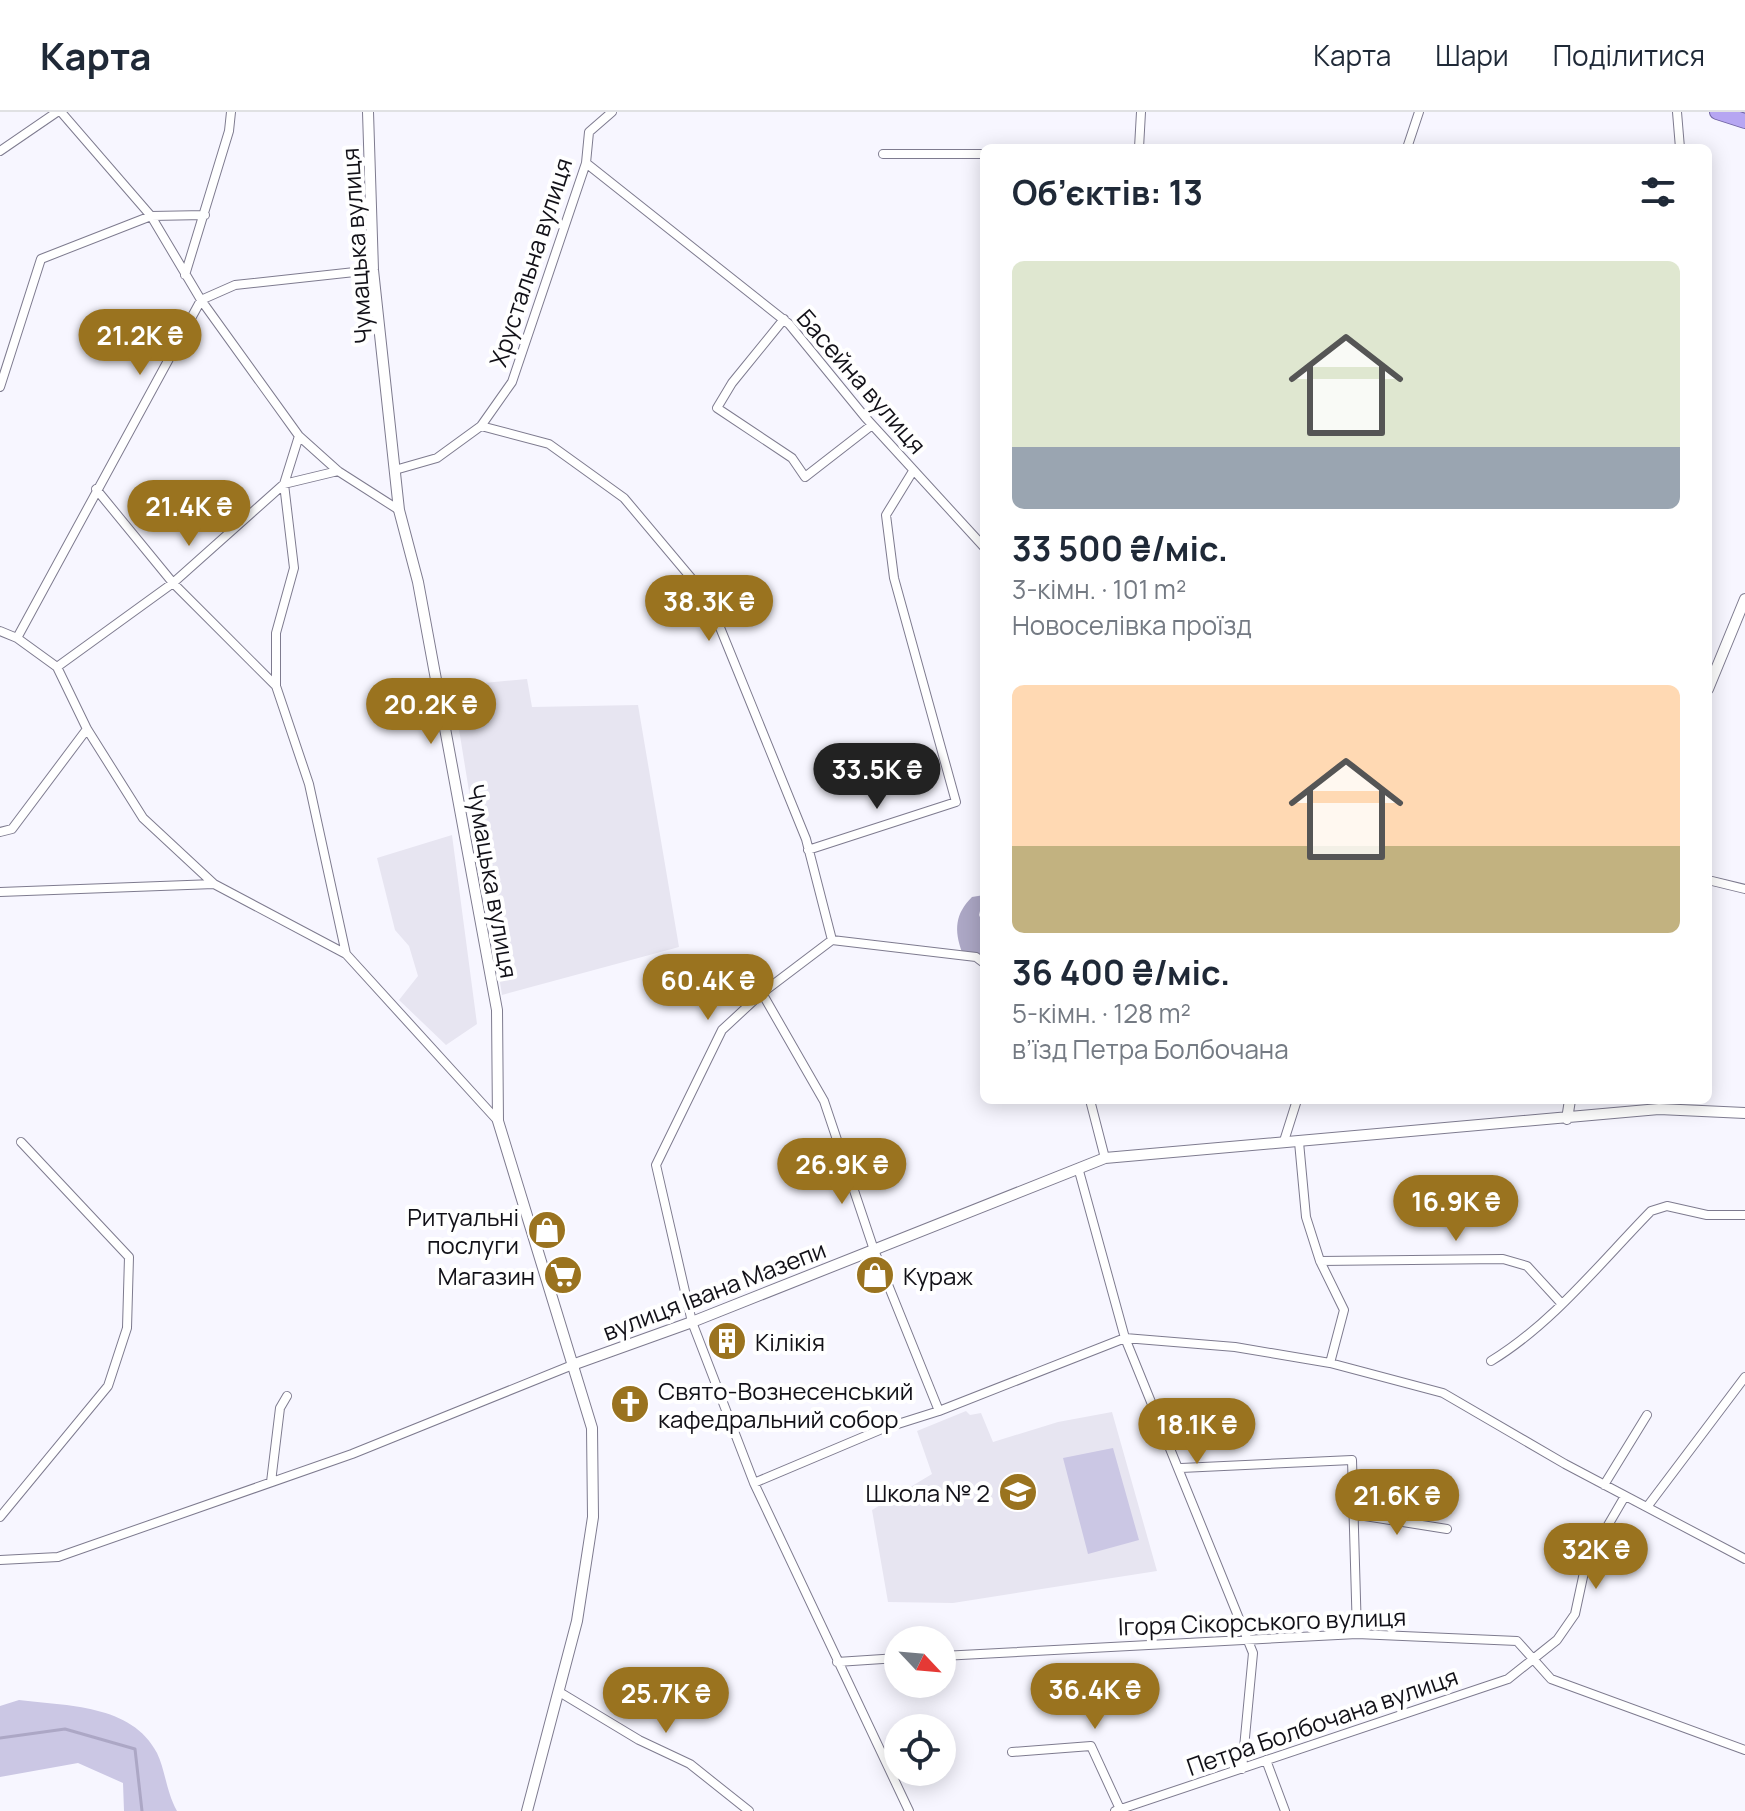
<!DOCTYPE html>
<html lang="uk">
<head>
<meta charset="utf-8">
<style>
	:root { --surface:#fff; --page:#f2f2f3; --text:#1f2937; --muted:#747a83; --line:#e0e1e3; --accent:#9a731f }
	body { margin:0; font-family:Manrope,sans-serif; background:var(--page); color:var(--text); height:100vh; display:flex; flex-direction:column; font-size:30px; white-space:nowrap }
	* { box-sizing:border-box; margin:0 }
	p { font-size:26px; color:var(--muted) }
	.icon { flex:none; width:44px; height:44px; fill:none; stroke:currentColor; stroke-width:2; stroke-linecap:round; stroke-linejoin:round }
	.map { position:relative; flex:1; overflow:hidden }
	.panel { position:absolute; left:980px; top:32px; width:732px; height:960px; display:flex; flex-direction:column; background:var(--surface); border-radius:12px; box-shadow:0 4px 20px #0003 }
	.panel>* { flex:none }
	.needle { width:52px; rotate:116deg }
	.fabs { position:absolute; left:884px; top:1514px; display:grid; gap:16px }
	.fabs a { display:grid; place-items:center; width:72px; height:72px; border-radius:50%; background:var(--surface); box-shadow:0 4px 20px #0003; font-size:40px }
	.price { position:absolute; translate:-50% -68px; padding:0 18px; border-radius:28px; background:var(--accent); color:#fff; font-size:26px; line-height:52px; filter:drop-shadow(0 2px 4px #0008) }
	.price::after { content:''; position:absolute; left:50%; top:48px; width:24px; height:18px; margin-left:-12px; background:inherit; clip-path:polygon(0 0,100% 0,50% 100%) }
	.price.active { background:#222; color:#fff }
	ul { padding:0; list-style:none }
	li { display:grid; align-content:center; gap:16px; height:424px; padding:0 32px }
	li span { display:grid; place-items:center; height:248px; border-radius:12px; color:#555 }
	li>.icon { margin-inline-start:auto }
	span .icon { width:144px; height:144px; fill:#fffc; stroke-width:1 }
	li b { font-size:34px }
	h2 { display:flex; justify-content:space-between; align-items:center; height:96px; padding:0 32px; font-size:34px }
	header { display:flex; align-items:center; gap:48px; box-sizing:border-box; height:112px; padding:0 40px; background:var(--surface); border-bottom:2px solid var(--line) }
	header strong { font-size:38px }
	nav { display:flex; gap:44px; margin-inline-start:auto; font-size:28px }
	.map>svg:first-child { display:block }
</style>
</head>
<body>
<header>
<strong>Карта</strong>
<nav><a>Карта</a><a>Шари</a><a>Поділитися</a></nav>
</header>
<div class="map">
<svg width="1745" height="1699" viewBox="0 0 1745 1699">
	<rect width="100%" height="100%" fill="#f7f6ff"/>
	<!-- built -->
	<path fill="#e7e5f1" d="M527 567 532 595 638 593 679 835 502 883 452 574Z
		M452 723 477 912 446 933 399 888 418 864 409 834 395 818 377 746Z
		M966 1299 970 1303 981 1301 993 1330 1058 1310 1112 1300 1157 1459 953 1491 888 1490 872 1398 932 1362 917 1319Z"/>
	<!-- green -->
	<path fill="#cbc7e4" d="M1113 1336 1139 1428 1088 1442 1063 1346Z
		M19 1588C66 1594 132 1592 157 1641 165 1657 166 1679 177 1699H124L123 1671 78 1651 0 1665V1594Z"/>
	<!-- water -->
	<path fill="#aca7c5" d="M984 783 979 803 984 814V843L962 840C954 818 955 802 972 785Z"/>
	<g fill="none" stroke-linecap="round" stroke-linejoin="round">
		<!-- stream -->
		<path stroke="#aca7c5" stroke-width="3" d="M0 1626 65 1617 135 1637 142 1699"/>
		<!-- minor casing -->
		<g stroke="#7e7b8f" stroke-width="10">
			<path id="minor" d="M61 0 151 104 201 188 299 324 338 359 399 398
				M1677 0 1680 36
				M1139 36 1141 0
				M1407 36 1419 0
				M0 39 57 0
				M883 42H984
				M586 51 789 212 865 305 984 435
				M185 163 229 19 231 0
				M784 207 732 271 717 296 792 346 805 365 872 313
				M0 275 41 147 151 104 205 103
				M481 314 549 332 624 386 708 486 806 727 832 828
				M395 358 437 346 481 314 512 270 586 51 589 20 612 0
				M96 377 173 471 276 574 309 672 346 842
				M0 519 17 526 57 555 87 617 143 706 214 772
				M17 526 201 188 235 173 373 158
				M57 555 173 471 284 372 338 359
				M276 574V521L294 456 284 372 299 324
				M0 720 12 717 87 617
				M808 738 956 690 894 466 886 403 913 359
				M1708 768 1745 777
				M0 780 214 772 346 842 498 1009
				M762 881 824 989 874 1138 939 1299
				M1090 988 1105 1046
				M1284 1029 1297 988
				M1299 1030 1306 1105 1320 1149 1344 1198 1330 1251
				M1079 1059 1125 1226 1253 1541 1242 1657
				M1320 1149 1503 1147 1527 1154 1561 1191
				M1491 1249C1552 1212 1601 1150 1651 1099L1667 1094 1707 1103H1745
				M1181 1356 1352 1348 1357 1522
				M271 1370 280 1296 287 1284
				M754 1371 882 1317 939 1299 1125 1226 1235 1235 1330 1251 1443 1281 1565 1352 1745 1447
				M1604 1373 1647 1303
				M1647 1395 1745 1265
				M1352 1402 1447 1417
				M0 1405 108 1274 127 1216 129 1145 21 1030
				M0 1448 58 1445 352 1342 575 1252
				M942 1544 1357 1522 1517 1529 1551 1567 1745 1638
				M837 1550 898 1546
				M561 1581 639 1628 690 1652 749 1699
				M1012 1640 1091 1634 1120 1697
				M1266 1648 1285 1699
				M909 1699 754 1371 692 1210 656 1053 722 918 762 881 832 828 976 845 984 851
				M1115 1699 1508 1567 1557 1528 1575 1502 1586 1451 1625 1384"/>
		</g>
		<!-- tertiary casing -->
		<g stroke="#7e7b8f" stroke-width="12">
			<path id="tertiary" d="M368 0 373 158 399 398 418 470 497 898 498 1009 592 1316 593 1405 577 1509 527 1699
				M1708 577 1745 487
				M1567 1007 1570 988
				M575 1252 692 1210 1105 1046 1659 997 1745 1001"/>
		</g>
		<!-- trunk casing -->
		<g stroke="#7063a3" stroke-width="16">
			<path id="trunk" d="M1717 0 1745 9"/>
		</g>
		<!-- minor -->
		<use href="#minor" stroke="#fff" stroke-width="8"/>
		<!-- tertiary -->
		<use href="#tertiary" stroke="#fff" stroke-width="10"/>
		<!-- trunk -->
		<use href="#trunk" stroke="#b6a6f2" stroke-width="14"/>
	</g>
	<!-- icons -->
	<defs>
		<g id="shop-disc" transform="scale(2)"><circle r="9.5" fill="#9a731f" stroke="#fff"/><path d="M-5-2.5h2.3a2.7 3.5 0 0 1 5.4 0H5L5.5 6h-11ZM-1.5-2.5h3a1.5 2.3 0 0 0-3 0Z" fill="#fff"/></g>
		<g id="supermarket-disc" transform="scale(2)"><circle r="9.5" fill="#9a731f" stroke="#fff"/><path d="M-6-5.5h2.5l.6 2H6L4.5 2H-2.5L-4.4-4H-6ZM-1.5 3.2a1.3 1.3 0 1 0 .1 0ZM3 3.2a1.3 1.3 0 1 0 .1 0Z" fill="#fff"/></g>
		<g id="building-disc" transform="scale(2)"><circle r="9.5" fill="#9a731f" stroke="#fff"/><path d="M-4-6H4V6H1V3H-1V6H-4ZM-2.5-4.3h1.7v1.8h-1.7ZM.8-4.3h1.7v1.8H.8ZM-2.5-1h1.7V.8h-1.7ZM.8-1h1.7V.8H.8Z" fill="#fff"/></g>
		<g id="church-disc" transform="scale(2)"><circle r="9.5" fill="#9a731f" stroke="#fff"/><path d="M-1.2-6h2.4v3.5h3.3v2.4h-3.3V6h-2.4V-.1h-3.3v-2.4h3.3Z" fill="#fff"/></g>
		<g id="school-disc" transform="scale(2)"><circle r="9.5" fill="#9a731f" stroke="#fff"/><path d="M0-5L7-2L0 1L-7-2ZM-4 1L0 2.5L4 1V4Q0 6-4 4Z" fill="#fff"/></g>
	</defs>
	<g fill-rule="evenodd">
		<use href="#shop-disc" x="547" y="1118"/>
		<use href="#supermarket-disc" x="563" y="1163"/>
		<use href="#shop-disc" x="875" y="1163"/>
		<use href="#building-disc" x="727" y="1229"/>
		<use href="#church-disc" x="630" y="1292"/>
		<use href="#school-disc" x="1018" y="1380"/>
	</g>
	<g text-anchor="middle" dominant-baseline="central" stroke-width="8" stroke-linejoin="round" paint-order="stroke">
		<!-- street labels -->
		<g font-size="24" fill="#121118" stroke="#fff">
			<text transform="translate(356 134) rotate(-94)">Чумацька вулиця</text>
			<text transform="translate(530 150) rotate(-72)">Хрустальна вулиця</text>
			<text transform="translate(862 269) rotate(49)">Басейна вулиця</text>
			<text transform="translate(493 769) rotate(80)">Чумацька вулиця</text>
			<text transform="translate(714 1178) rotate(-21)">вулиця Івана Мазепи</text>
			<text transform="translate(1262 1509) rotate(-2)">Ігоря Сікорського вулиця</text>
			<text transform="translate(1322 1609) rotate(-19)">Петра Болбочана вулиця</text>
		</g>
		<!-- poi labels -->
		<g font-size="24" fill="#121118" stroke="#fff" text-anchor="end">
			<text x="519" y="1104">Ритуальні<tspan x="519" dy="28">послуги</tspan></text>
			<text x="535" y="1163">Магазин</text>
			<text x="903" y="1163" text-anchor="start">Кураж</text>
			<text x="755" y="1229" text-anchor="start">Кілікія</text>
			<text x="658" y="1278" text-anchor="start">Свято-Вознесенський<tspan x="658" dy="28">кафедральний собор</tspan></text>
			<text x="990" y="1380">Школа № 2</text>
		</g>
	</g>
</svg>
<div class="fabs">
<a><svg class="needle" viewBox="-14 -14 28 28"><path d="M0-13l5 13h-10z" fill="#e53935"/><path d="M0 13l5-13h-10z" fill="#747a83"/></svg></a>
<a><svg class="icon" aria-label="locate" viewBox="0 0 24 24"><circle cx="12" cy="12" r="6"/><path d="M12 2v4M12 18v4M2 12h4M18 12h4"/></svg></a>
</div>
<b class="price" style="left:140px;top:265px">21.2K ₴</b>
<b class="price" style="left:189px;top:436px">21.4K ₴</b>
<b class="price" style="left:709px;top:531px">38.3K ₴</b>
<b class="price" style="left:431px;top:634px">20.2K ₴</b>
<b class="price active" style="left:877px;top:699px">33.5K ₴</b>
<b class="price" style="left:708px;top:910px">60.4K ₴</b>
<b class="price" style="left:842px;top:1094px">26.9K ₴</b>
<b class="price" style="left:1456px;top:1131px">16.9K ₴</b>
<b class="price" style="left:1197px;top:1354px">18.1K ₴</b>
<b class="price" style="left:1397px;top:1425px">21.6K ₴</b>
<b class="price" style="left:1596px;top:1479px">32K ₴</b>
<b class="price" style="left:1095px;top:1619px">36.4K ₴</b>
<b class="price" style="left:666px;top:1623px">25.7K ₴</b>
<section class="panel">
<h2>Об’єктів: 13<svg class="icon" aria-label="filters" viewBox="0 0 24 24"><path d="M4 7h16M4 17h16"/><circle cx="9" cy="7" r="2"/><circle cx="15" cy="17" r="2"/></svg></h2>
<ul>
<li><span style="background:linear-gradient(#dfe7d0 75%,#9aa5b1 0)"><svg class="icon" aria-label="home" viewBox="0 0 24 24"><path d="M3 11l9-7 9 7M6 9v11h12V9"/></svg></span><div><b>33 500 ₴/міс.</b><p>3-кімн. · 101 m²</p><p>Новоселівка проїзд</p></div></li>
<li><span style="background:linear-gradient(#ffd9b3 65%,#c2b280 0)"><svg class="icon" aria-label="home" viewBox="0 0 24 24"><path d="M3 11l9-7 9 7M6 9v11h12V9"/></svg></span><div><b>36 400 ₴/міс.</b><p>5-кімн. · 128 m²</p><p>в’їзд Петра Болбочана</p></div></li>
</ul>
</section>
</div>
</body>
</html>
